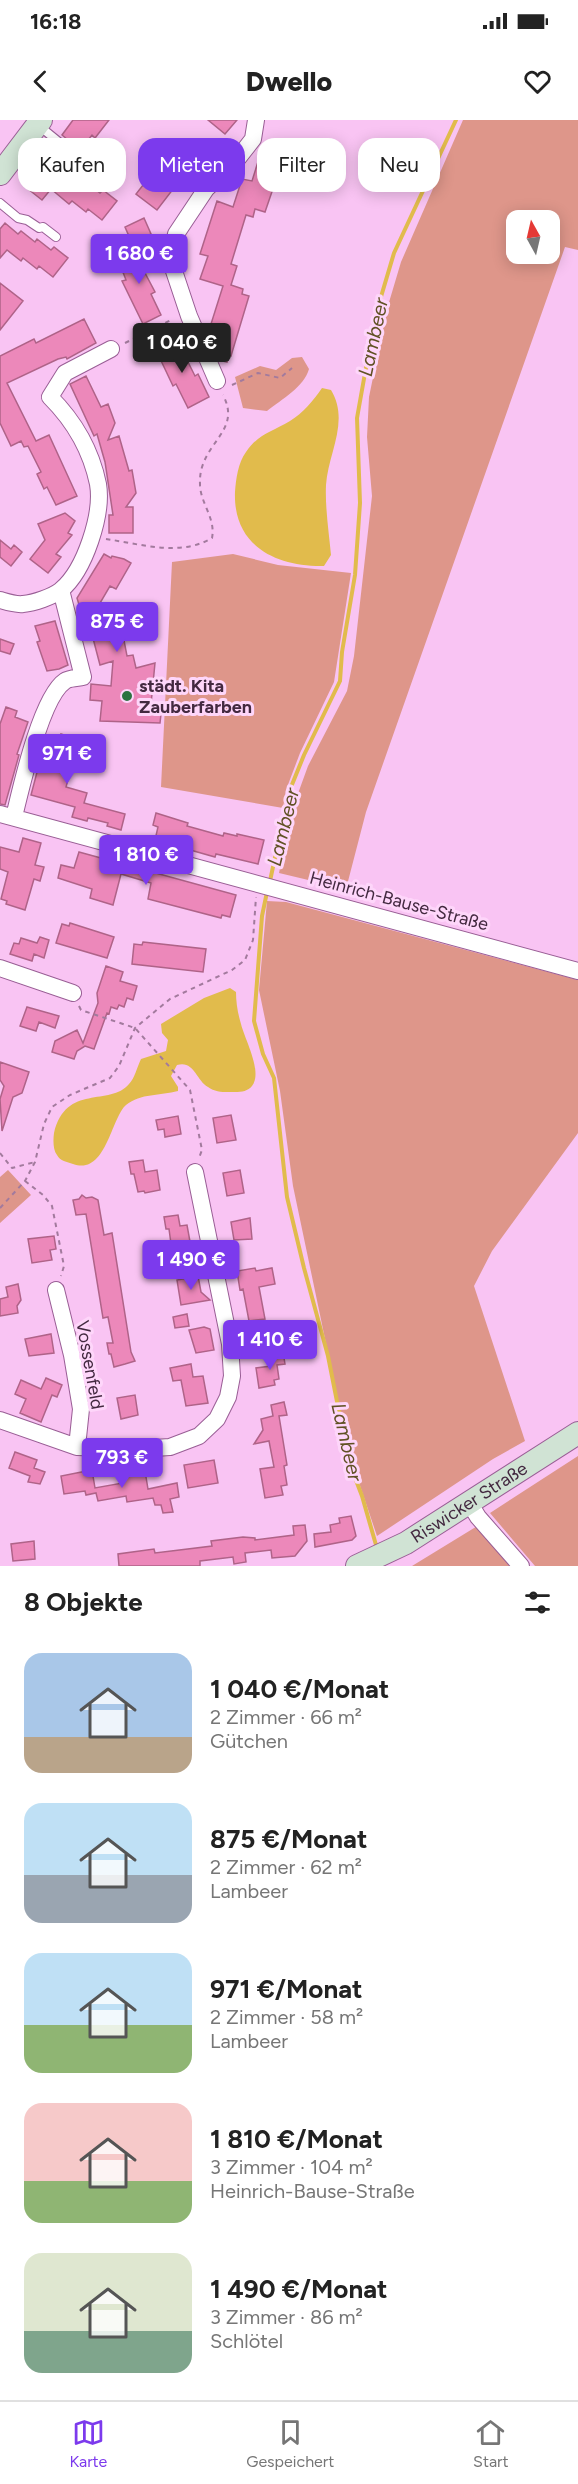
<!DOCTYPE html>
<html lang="de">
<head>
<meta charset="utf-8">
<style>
	:root { --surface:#fff; --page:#f2f2f2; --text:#222; --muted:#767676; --line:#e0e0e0; --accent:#7c3aed }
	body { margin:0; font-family:Figtree,sans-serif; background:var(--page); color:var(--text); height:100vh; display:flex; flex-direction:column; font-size:22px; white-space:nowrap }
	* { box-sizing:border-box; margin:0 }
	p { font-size:20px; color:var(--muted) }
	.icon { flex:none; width:33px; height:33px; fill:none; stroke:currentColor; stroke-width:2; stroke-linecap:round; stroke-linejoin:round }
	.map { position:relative; height:1446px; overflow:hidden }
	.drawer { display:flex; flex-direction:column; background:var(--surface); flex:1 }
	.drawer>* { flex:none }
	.top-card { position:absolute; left:18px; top:18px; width:543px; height:54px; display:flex; gap:12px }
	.needle { width:39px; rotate:352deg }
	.controls { position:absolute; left:506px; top:90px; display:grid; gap:12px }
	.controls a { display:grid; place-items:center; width:54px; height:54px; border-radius:12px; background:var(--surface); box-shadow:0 3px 15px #0003; font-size:30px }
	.price { position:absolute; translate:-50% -51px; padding:0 14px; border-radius:6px; background:var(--accent); color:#fff; font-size:20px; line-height:39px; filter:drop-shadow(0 2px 3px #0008) }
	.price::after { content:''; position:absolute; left:50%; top:36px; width:18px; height:14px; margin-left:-9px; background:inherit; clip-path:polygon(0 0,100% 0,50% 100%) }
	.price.current { background:#222; color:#fff }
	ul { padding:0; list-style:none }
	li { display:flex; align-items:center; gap:18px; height:150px; padding:0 24px }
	li span { display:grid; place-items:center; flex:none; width:168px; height:120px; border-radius:18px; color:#555 }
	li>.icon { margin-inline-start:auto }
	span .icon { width:72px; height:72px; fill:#fffc; stroke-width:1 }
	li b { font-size:26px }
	h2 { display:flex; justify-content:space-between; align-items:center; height:72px; padding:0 24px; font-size:26px }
	.pill { padding:0 21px; border-radius:18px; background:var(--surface); box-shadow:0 3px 15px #0003; font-size:21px; line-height:54px }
	.pill.current { background:var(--accent); color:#fff }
	.status { display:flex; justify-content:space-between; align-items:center; height:42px; padding:0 30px; background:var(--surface); direction:ltr }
	.status svg { height:16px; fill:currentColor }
	header { display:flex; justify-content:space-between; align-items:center; height:78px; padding:0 24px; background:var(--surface); font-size:27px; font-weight:800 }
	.tabs { display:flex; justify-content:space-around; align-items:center; height:84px; border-top:2px solid var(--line); background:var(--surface); font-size:16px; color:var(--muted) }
	.tabs a { display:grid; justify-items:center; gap:3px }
	.tabs .current { color:var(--accent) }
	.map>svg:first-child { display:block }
</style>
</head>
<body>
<div class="status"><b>16:18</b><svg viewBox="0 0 49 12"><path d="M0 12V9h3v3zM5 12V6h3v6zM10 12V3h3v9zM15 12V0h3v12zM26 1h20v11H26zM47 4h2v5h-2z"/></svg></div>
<header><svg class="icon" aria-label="back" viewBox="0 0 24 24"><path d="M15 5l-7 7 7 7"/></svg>Dwello<svg class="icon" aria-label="heart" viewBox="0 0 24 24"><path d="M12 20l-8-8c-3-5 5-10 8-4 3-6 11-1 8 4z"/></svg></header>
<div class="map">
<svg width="578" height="1446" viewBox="0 0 578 1446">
	<rect width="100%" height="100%" fill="#f9c4f3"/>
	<!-- green -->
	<path fill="#de968a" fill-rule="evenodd" d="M463 0H578V130L565 127 366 692 346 769 279 753 292 690 308 646 347 571 354 536 372 376 367 317 369 277 387 189 401 142ZM516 100H549V134H516Z
		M302 237 309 249C304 267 282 279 267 291L243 288 235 257 260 246 276 250 292 238Z
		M233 434 278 445 351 453 334 562 300 633 286 670 283 688 161 667 172 442Z
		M267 781 286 782 578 860V1013L492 1131 474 1166 525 1321 493 1339 377 1416 349 1333 293 1066 280 971 259 870Z
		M8 1050 31 1075 0 1103V1057Z
		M578 1336V1446H535L490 1393Z
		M479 1405 515 1446H412Z"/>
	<!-- water -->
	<path fill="#e1bb4c" d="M322 268 331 270C350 301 328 333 326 365 325 388 329 413 331 435L324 446C276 447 233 426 235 372 236 359 238 343 246 332 259 313 272 312 290 301 303 293 314 280 322 268Z
		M230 868 236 872C236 883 238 894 241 904 245 920 263 952 252 966 248 971 242 972 235 972 226 972 216 973 208 967 196 960 194 940 177 945L171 956 178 967V971C160 976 141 973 126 985 111 998 106 1056 73 1044 67 1042 60 1041 57 1035 53 1030 53 1020 54 1013 66 963 110 987 129 964 135 958 137 947 141 939L166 931 168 920 162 913 161 904 204 878Z"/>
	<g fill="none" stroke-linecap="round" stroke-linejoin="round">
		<!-- stream -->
		<path stroke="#e1bb4c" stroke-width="4" d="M270 761 289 672 304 635 340 561 342 532 355 455 360 383 357 298 375 197 394 133 456 0
			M267 772 262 796 254 901 263 934 274 958 287 1077 304 1148 328 1236 349 1342 362 1376 376 1425"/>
	</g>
	<!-- building -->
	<path fill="#ec88ba" stroke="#af6388" stroke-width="1.5" d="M73 0H109L95 18 92 15 80 30 62 15Z
		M208 0H237L225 14Z
		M199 19 215 31 198 53 190 47 157 90 136 74 147 60 152 63 176 36 182 40Z
		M279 25 291 30 285 51 282 50 280 58 277 57 265 92 255 89 253 97 246 95 231 144 237 146 231 165 243 169 242 174 249 176 231 236 229 235 227 242 219 240 216 231 217 227 211 221 216 206 211 204 223 166 200 159 208 136 200 134 217 81 233 87 242 59 252 61 262 29 276 34Z
		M52 39 84 65 86 62 100 73 103 70 117 81 102 100 88 89 86 92 72 81 69 84 51 69 42 80 28 69Z
		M144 98 151 114 132 123 125 107Z
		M5 103 18 114 21 111 35 122 37 119 51 130 54 127 68 138 53 157 39 146 37 149 23 138 21 141 7 130 0 138V109Z
		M138 128 148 149 144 151 155 172 151 174 161 195 143 204 122 161 126 160 117 137Z
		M0 163 23 181 0 210Z
		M84 199 96 223 67 239 66 237 58 239 7 263 36 321 49 315 77 376 56 385 47 367 44 369 37 354 41 352 28 326 24 327 21 321 11 326 0 303V236L34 219 36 223Z
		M177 220 195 256 198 254 209 277 188 288 176 264 173 266 156 230Z
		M86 256 101 287 108 284 115 303 108 320 119 316 129 351 132 350 136 373 126 387H133V413H109V395H113L105 342 97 314 94 316 70 264Z
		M65 393 75 401 68 413 72 415 56 434 61 437 48 453 30 439 45 420 38 404Z
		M0 420 11 429 14 425 22 432 11 446 0 437Z
		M104 434 111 438 112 436 124 439 131 443 116 469 110 466 100 483 108 508 121 505 127 536 133 535 136 548 155 543 151 584 162 585 160 603 100 601 102 581 90 580 91 564 111 566 113 541 100 545 89 503 85 504 77 478Z
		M55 501 68 545 59 549 47 551 37 522 40 521 35 506Z
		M0 519 14 524 10 534 0 531Z
		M6 587 17 591 15 597 28 602 17 634 19 635 5 685 0 684V604Z
		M61 614 73 618 63 654 69 656 66 667 87 673 84 683 125 694 121 710 107 706 108 703 88 698 87 701 72 697 75 687 31 675 46 618 60 622Z
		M156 693 188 703 187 706 223 716 224 713 237 716V714L264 720 258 744 216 734 215 737 155 720 158 707 153 705Z
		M23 718 41 723 35 745 44 747 40 761 34 759 25 790 6 784 7 781 1 779 8 752 0 749V727L19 732Z
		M79 732 236 775 230 797 222 795 221 798 148 779 151 763 121 754 113 785 90 778 92 769 58 758 61 745 74 748Z
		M70 803 114 817 107 838 56 823 62 804 69 806Z
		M40 817 49 820 44 838 34 834 32 841 10 834 14 823 19 824 21 818 37 823Z
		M143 822 206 829 203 852 132 844 134 824 142 825Z
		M106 846 123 852 120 861 137 866 133 880 127 878 124 887 119 885 117 889 111 887 109 894 107 893 94 929 85 926 77 931 74 939 52 932 55 921 77 910 83 923 98 883 97 873Z
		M27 887 59 896 55 908 39 902 36 911 20 906Z
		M0 942 29 952 22 973 13 977 2 1011 0 979 4 966 0 960Z
		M231 995 236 1020 217 1023 213 998Z
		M178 996 181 1014 165 1017 164 1009 158 1010 156 1000Z
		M143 1040 145 1052 157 1050 160 1070 145 1073 144 1071 138 1072 134 1054H131L129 1042Z
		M240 1050 244 1073 227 1076 223 1053Z
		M82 1075 86 1078 92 1077 98 1080 104 1115 112 1113 131 1232 135 1241 125 1244 114 1247 111 1234H109L107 1223H113L108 1197 103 1198 86 1094 76 1095 73 1080 79 1079Z
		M178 1095 180 1106 187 1105 191 1127 172 1131 169 1109H166L164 1097Z
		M250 1098 252 1119 234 1120 231 1102Z
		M54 1116 56 1129 50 1130 52 1140 32 1143 28 1119Z
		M255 1148 256 1151 272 1148 275 1164 259 1167 265 1199 249 1201 243 1169 240 1170 237 1151Z
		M198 1156 201 1172 210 1180 181 1185 177 1160Z
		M18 1164 21 1180 17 1186 18 1193 0 1196V1179L8 1177 6 1167Z
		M187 1194 189 1206 175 1208 173 1197Z
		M204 1207 210 1209 214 1230 196 1233 189 1210Z
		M51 1214 54 1233 29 1236 25 1219Z
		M283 1232 285 1244 277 1245 279 1259 274 1260 275 1265 259 1268 256 1248 271 1246 269 1235Z
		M191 1244 193 1257 203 1256 208 1283 186 1286 181 1260 173 1261 170 1248Z
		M46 1258 62 1265 57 1277 52 1275 41 1302 20 1293 26 1279 15 1274 21 1260 41 1269Z
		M135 1275 138 1295 121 1299 117 1278Z
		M284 1282 287 1295 279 1296 287 1345 284 1346 287 1365 281 1366 283 1375 265 1378 260 1349 274 1347 269 1321 254 1324 263 1310 261 1299 273 1296 271 1285Z
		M15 1332 37 1340 34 1348 45 1352 40 1364 28 1362 30 1356 9 1348Z
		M214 1340 218 1363 188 1368 184 1345Z
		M92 1350 95 1368 123 1363 121 1355 145 1351 148 1369 177 1363 179 1377 170 1379 173 1392 163 1393 161 1385H155L153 1378 127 1382 126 1376 98 1381 96 1373 86 1375 85 1371 64 1374 61 1356Z
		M351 1396 356 1416 352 1420 315 1427 314 1414 331 1412 330 1405 340 1403 339 1398Z
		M305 1405 307 1421 295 1436 272 1438 271 1430 245 1433 246 1442 234 1444 233 1437 200 1441V1446H119L118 1434 154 1429 155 1433 212 1426 211 1421 243 1417 255 1418V1420L294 1415 293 1406Z
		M34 1421 35 1439 13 1441 11 1424Z"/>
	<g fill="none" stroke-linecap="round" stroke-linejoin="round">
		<!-- lane casing -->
		<g stroke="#995e95" stroke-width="10">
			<path id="lane" d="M38 5 108 62
				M0 83 18 98 27 100 39 108 43 107 56 117"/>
		</g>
		<!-- street casing -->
		<g stroke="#995e95" stroke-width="18">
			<path id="street" d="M217 261 189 196 170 139 176 114 206 69 235 42 253 19 256 0
				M0 480C7 482 16 485 23 484 34 483 52 477 61 470 85 450 103 394 98 364 91 330 74 301 50 277L65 253 111 229
				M0 694 578 851
				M14 697C21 668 41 577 65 561 69 558 78 558 83 557L61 470
				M0 848 73 873
				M56 1170 72 1235 81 1289 77 1327
				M0 1300 77 1327 138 1329 170 1327 199 1316 217 1299 228 1277 232 1256 230 1224 195 1052
				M470 1384 478 1397 521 1446"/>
		</g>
		<!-- secondary casing -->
		<g stroke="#995e95" stroke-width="24">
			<g id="secondary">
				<path d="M0 54 41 0"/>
				<path id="s1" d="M357 1446 406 1423 578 1313"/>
			</g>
		</g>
		<!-- path -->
		<path stroke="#a27a9d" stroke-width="2" stroke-dasharray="4.5 4.5" stroke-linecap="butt" d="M125 223 173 199
			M232 265 258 253 280 258 292 248
			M106 419C141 424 180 437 212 418 216 398 200 383 200 364 198 323 243 313 223 275
			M79 886 81 890 135 908 175 953 190 970 202 1030 199 1038
			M0 1033 12 1048 35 1042
			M25 1061 43 1075 52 1086 64 1146 61 1156
			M0 1088 25 1061 35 1042 44 1004 52 987 70 975 110 958 119 946 135 908 170 879 232 850 245 840 253 820 256 777"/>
		<!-- lane -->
		<use href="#lane" stroke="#fff" stroke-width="8"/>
		<!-- street -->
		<use href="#street" stroke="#fff" stroke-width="16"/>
		<!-- secondary -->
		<use href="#secondary" stroke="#d0e3d4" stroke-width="22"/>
	</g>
	<!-- markers -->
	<circle fill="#2c7340" stroke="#fed6fa" stroke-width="2" cx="127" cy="576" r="6"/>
	<g text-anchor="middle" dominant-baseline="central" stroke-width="6" stroke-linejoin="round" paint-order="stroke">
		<!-- poi labels -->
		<g font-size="18" font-weight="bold" fill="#432940" stroke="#fed6fa" text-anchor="start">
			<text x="139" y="566">städt. Kita<tspan x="139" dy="21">Zauberfarben</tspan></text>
		</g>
		<!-- street labels -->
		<g font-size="18" fill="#432940" stroke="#fed6fa">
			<text transform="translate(399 781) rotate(15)">Heinrich-Bause-Straße</text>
			<text transform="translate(90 1245) rotate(80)">Vossenfeld</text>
			<text stroke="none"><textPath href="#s1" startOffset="129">Riswicker Straße</textPath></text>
		</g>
		<!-- water labels -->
		<g font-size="20" font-style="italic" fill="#615124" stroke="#fed6fa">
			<text transform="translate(373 217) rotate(-78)">Lambeer</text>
			<text transform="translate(283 707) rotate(-76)">Lambeer</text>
			<text transform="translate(347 1322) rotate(77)">Lambeer</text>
		</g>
	</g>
</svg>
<div class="controls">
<a><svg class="needle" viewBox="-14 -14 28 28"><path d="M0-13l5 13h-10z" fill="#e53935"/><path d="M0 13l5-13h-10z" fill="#767676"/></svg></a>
</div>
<b class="price" style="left:139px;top:165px">1 680 €</b>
<b class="price current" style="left:182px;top:254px">1 040 €</b>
<b class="price" style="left:117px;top:533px">875 €</b>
<b class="price" style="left:67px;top:665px">971 €</b>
<b class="price" style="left:146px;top:766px">1 810 €</b>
<b class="price" style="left:191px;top:1171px">1 490 €</b>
<b class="price" style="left:270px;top:1251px">1 410 €</b>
<b class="price" style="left:122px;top:1369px">793 €</b>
<div class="top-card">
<a class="pill">Kaufen</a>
<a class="pill current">Mieten</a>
<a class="pill">Filter</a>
<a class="pill">Neu</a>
</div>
</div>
<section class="drawer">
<h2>8 Objekte<svg class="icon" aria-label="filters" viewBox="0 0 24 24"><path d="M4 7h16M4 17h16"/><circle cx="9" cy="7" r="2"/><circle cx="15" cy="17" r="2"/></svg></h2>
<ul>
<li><span style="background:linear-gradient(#a9c7e8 70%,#b9a48a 0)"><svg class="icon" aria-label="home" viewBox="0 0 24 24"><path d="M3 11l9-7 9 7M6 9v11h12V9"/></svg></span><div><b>1 040 €/Monat</b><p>2 Zimmer · 66 m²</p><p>Gütchen</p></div></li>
<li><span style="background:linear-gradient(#bfe0f5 60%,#9aa5b1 0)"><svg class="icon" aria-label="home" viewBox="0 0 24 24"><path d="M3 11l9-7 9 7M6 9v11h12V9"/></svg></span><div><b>875 €/Monat</b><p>2 Zimmer · 62 m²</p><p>Lambeer</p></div></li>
<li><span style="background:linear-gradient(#bfe0f5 60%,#8fb573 0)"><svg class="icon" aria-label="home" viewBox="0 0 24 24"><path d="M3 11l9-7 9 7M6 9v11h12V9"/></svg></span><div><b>971 €/Monat</b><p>2 Zimmer · 58 m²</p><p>Lambeer</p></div></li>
<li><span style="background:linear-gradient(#f6c9c9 65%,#8fb573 0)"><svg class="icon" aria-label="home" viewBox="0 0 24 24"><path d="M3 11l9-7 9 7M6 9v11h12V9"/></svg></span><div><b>1 810 €/Monat</b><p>3 Zimmer · 104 m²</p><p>Heinrich-Bause-Straße</p></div></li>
<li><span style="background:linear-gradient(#dfe7d0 65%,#7fa58c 0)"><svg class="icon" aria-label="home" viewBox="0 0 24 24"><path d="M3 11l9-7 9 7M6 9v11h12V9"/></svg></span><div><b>1 490 €/Monat</b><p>3 Zimmer · 86 m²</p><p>Schlötel</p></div></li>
</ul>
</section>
<nav class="tabs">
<a class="current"><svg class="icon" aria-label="map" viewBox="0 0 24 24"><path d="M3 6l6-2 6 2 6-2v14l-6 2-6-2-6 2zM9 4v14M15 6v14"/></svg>Karte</a>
<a><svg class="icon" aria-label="saved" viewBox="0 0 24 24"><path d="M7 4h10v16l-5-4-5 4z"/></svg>Gespeichert</a>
<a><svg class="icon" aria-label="home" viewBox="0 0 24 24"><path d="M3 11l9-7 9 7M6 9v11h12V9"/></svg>Start</a>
</nav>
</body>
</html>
